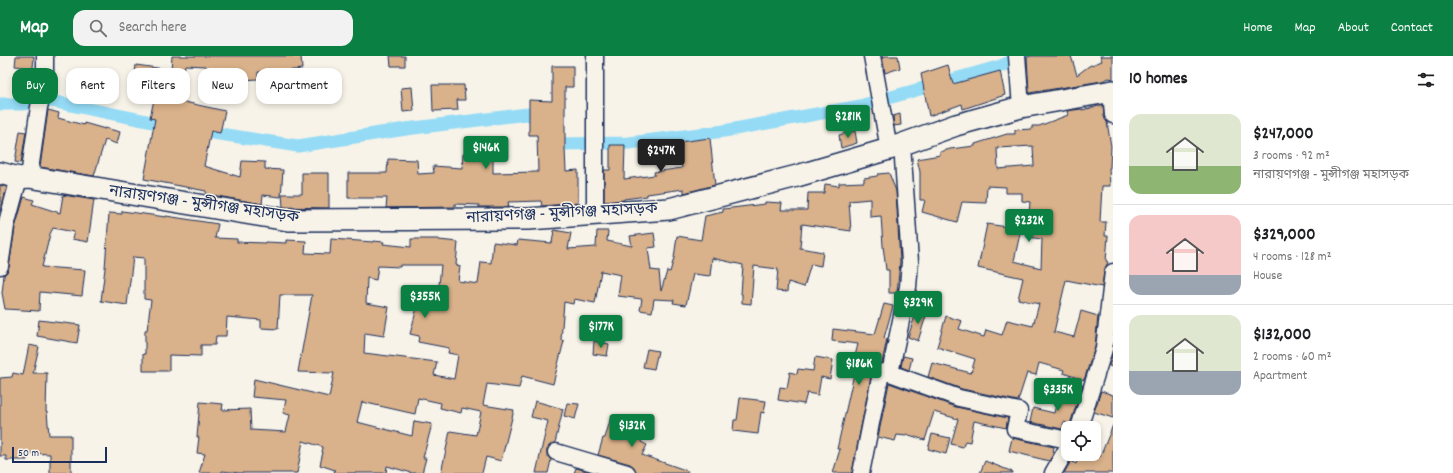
<!DOCTYPE html>
<html lang="en">
<head>
<meta charset="utf-8">
<style>
	:root { --surface:#fff; --page:#f2f2f2; --text:#202124; --muted:#757577; --line:#e0e0e0; --accent:#0b8043 }
	body { margin:0; font-family:Dekko,"Noto Sans Bengali",sans-serif; background:var(--page); color:var(--text); height:100vh; display:flex; flex-direction:column; font-size:15px; white-space:nowrap }
	* { box-sizing:border-box; margin:0 }
	p { font-size:13px; color:var(--muted) }
	.icon { flex:none; width:22px; height:22px; fill:none; stroke:currentColor; stroke-width:2; stroke-linecap:round; stroke-linejoin:round }
	.map { position:relative; flex:1; overflow:hidden }
	.panel { display:flex; flex-direction:column; background:var(--surface); width:340px }
	.panel>* { flex:none }
	.guide { position:absolute; left:12px; top:12px; width:380px; height:36px; display:flex; gap:8px }
	.tools { position:absolute; left:1061px; top:365px; display:grid; gap:8px }
	.tools a { display:grid; place-items:center; width:40px; height:40px; border-radius:8px; background:var(--surface); box-shadow:0 2px 6px #0003; font-size:20px }
	.scale { position:absolute; left:12px; bottom:10px; width:95px; box-sizing:border-box; padding-left:4px; border:2px solid #1b2f5e; border-top:0; font-size:11px; line-height:14px; white-space:nowrap; color:#1b2f5e; -webkit-text-stroke:3px #f7f3e8; paint-order:stroke }
	.price { position:absolute; translate:-50% -34px; padding:0 9px; border-radius:4px; background:var(--accent); color:#fff; font-size:13px; line-height:26px; filter:drop-shadow(0 1px 2px #0008) }
	.price::after { content:''; position:absolute; left:50%; top:24px; width:12px; height:9px; margin-left:-6px; background:inherit; clip-path:polygon(0 0,100% 0,50% 100%) }
	.price.current { background:#222; color:#fff }
	ul { padding:0; list-style:none }
	li { display:flex; align-items:center; gap:12px; height:100px; padding:0 16px }
	li+li { border-top:1px solid var(--line) }
	li span { display:grid; place-items:center; flex:none; width:112px; height:80px; border-radius:12px; color:#555 }
	li>.icon { margin-inline-start:auto }
	span .icon { width:48px; height:48px; fill:#fffc; stroke-width:1 }
	li b { font-size:17px }
	h2 { display:flex; justify-content:space-between; align-items:center; height:48px; padding:0 16px; font-size:17px }
	.chip { padding:0 14px; border-radius:12px; background:var(--surface); box-shadow:0 2px 6px #0003; font-size:14px; line-height:36px }
	.chip.current { background:var(--accent); color:#fff }
	header { display:flex; align-items:center; gap:24px; box-sizing:border-box; height:56px; padding:0 20px; background:var(--accent); color:#fff }
	header strong { font-size:19px }
	nav { display:flex; gap:22px; margin-inline-start:auto; font-size:14px }
	.search { width:280px; height:36px; background:var(--page); display:flex; align-items:center; gap:10px; box-sizing:border-box; padding:0 14px; border-radius:12px; color:var(--muted); font-size:15px }
	main { display:flex; flex:1; min-height:0 }
	.map>svg:first-child { display:block }
</style>
</head>
<body>
<header>
<strong>Map</strong>
<div class="search"><svg class="icon" aria-label="search" viewBox="0 0 24 24"><circle cx="10" cy="10" r="6"/><path d="M15 15l6 6"/></svg>Search here</div>
<nav><a>Home</a><a>Map</a><a>About</a><a>Contact</a></nav>
</header>
<main>
<div class="map">
<svg width="1113" height="417" viewBox="0 0 1113 417">
	<rect width="100%" height="100%" fill="#f7f3e8"/>
	<filter id="ink" filterUnits="userSpaceOnUse"><feTurbulence type="fractalNoise" baseFrequency=".025" numOctaves="2"/><feDisplacementMap in="SourceGraphic" scale="8" xChannelSelector="R" yChannelSelector="G"/><feConvolveMatrix kernelMatrix="1 2 1 2 8 2 1 2 1" color-interpolation-filters="sRGB"/></filter>
	<g filter="url(#ink)">
		<g fill="none" stroke-linecap="round" stroke-linejoin="round">
			<!-- canal -->
			<path stroke="#95dbf6" stroke-width="13" d="M0 48H21L51 45 171 70
				M194 74 298 90 406 73 527 58 550 67 557 88 629 87 724 75 860 50 1001 10 1023 0"/>
		</g>
		<!-- building -->
		<path fill="#d9b18a" stroke="#1b2f5e" fill-rule="evenodd" d="M16 0H34L33 12 15 10Z
			M172 0H301L302 13 284 15V16H258V23L243 24 242 43 221 41 223 15H206V10L185 9 180 45 225 55 220 77 211 75 204 110 240 121 242 105 265 106V113L283 114 281 141 263 139 262 148 206 138V135L144 123 155 63 150 62 156 34 133 31 136 9 171 14Z
			M390 0H405V10H391Z
			M882 0H898L900 12 885 17Z
			M1032 0H1071L1077 19 1089 10 1102 5 1100 0H1113V23L1109 22 1102 25 1029 37 1027 1Z
			M948 9 953 28 1000 15 1005 39 963 53 962 48 929 60 921 18Z
			M552 10H573V31H565V93L566 115 578 114V147L542 150 541 145 508 146 509 151H479V149L455 148V151L386 152 387 142H348V117H387L388 103 417 104 418 118 434 117 433 110 462 112 463 98 476 99 475 103H493V117L538 116 537 79H529V44L552 45Z
			M432 29H464L465 44H457L458 54 433 55Z
			M412 31 414 55 403 56 401 32Z
			M1103 49 1104 60 1107 66 1111 90 1110 112H1109L1110 130H1102L1100 166H1106L1105 180H1108L1106 205 1108 206 1104 215 1102 231 1066 224 1054 276 1074 281 1081 255 1098 260 1095 291 1084 324 1063 317 1064 314 1039 307 1036 319 1027 317 1018 345 962 333 928 321 932 307 971 317 975 303 937 291 946 260 962 265 959 273 984 281 986 274 1002 279 1007 264 1033 270 1039 248 1018 243 1023 222 978 212 987 168 1021 173 1014 205 1041 212 1042 183 1027 181 1030 146 1022 145V137H1006V131L987 130 986 147 962 146 957 166 922 156 925 144H920V116L917 103 940 99V96L950 93 975 90V88L1007 78H1015V74L1032 73V70H1039L1068 59 1067 55 1081 53 1082 54ZM1033 90 1034 110 998 113 997 92Z
			M48 54 59 57 58 62 84 69V67L105 73V72L120 76 117 88 105 84 94 120 40 111Z
			M900 58 901 69 894 70 893 60Z
			M20 75 26 76 21 107 15 106Z
			M855 75 857 87 841 92 839 79Z
			M710 82 715 129 684 137V133L647 138V140L624 143V144L604 146V114H610V89H625L624 123 655 119 654 116 682 112 679 86Z
			M302 117H329V152L283 151 282 138H302Z
			M889 117 896 135 900 206 897 237H889V214H886L883 190 881 160 870 161V143L849 145 851 175 802 168 800 192 823 196 821 210 811 208 804 231 788 226 787 236 776 235 778 213 754 210 751 248 742 247V238H741L743 209 712 202 710 220 693 218 686 249 673 247 674 244 654 243 652 256 640 254 642 243 618 240 621 219 601 215 595 247 574 243 573 248 564 246 561 284 564 285 553 328 522 320 519 332 487 328 483 349 514 354 501 405 486 401 482 417H441L450 375 476 379 481 356 462 352 461 357 440 352 441 347 418 342 415 358 362 346 357 366 412 380 414 365 432 368 423 402H426L422 417H412L387 410 386 417H334L335 414 320 409 323 396H322L323 391 303 385 297 417H240L222 415V417H199L205 398 197 397 199 381H197L200 346 223 348 222 354 250 353 251 374 286 376 290 359 283 357 286 344 252 341 254 323 329 341 334 317 298 316 312 239H280L278 273 261 272V264L227 261 226 280H216L215 289H201V300L169 299V315H143V298H145V274H147L151 244 144 243V202L133 201 127 249 101 245 105 212 109 157 122 158V155L166 161V160L218 168 215 182 237 183V186L265 187V186L286 187V184L306 185 305 197 330 198 331 183 373 186V185L384 186 383 188 411 191V183H439V184L458 186 456 209 460 210 458 225 478 228 481 206 491 207 493 186 517 189 518 184 552 187 554 174 571 177 568 193 596 191 597 175H608L607 185 632 190 630 180 654 177 656 191 648 192 651 214 659 215 661 235 667 215 670 216 674 202 677 180 701 184 705 160 723 156V153L765 148V146L782 147 781 154H807L808 137H824L825 128 839 130V127L864 126V122L877 120 878 118ZM400 209H441L438 239 417 235 414 247 418 248 410 278 419 280 418 286 449 292 448 297 458 299 454 323 434 319 437 306 364 297 365 277 384 280 389 251 366 247 367 222 376 224 378 210 400 211Z
			M0 129 7 131 0 156Z
			M63 139 94 144 88 186 72 183 74 176 53 172 50 178 42 211 85 214 82 240 40 236 39 255 5 253 2 237 4 219 7 216 9 211 15 172 24 141 34 144 32 148 60 157Z
			M884 248 893 250 884 282 887 283 882 307 874 310 872 315 852 417H833L840 393H837L856 309 853 308 858 288 832 285 833 273 875 278Z
			M917 254 927 257 918 285 908 281Z
			M39 264 80 269 77 287 37 280Z
			M594 285 609 288 607 300 593 298Z
			M29 289 39 291 33 317H47L46 356H47L49 379H71V417H50V398L27 397V404H6V400H0V322L12 321 13 317 23 319Z
			M647 293 658 295 654 313 643 311Z
			M1113 296V311L1109 310Z
			M903 300 912 302 909 314 901 311Z
			M815 301 833 304 830 323 821 321 818 339 807 337 804 348 778 344 780 331 787 332 790 316 797 318 798 313 813 315Z
			M889 327 956 351 1008 362 1006 372 974 365 970 386 965 385 963 391 951 388 958 363 934 356 925 384 906 378V380L897 379 895 385 878 381Z
			M1077 328 1083 329 1070 368 1064 366 1062 373 1030 366 1033 352 1054 357 1058 341 1072 345Z
			M1101 335 1113 339V362L1094 356Z
			M740 342 766 345 764 357 761 356 758 378 733 375 734 364H737Z
			M535 345 563 353 555 387 550 389 547 394V399L551 404 548 417H536L548 365 531 361Z
			M567 347 579 348 575 363 564 360Z
			M611 361 645 369 641 386 647 389 642 399 688 415 687 417H636L634 411 630 408 598 399 603 382H605Z
			M1113 369V417H1064L1071 405 1076 408 1079 398H1092L1100 401Z
			M932 378 950 382 946 398 928 393Z
			M1012 382 1054 391 1053 396 1054 397 1049 405 1009 395Z
			M985 405 1013 416V417H980Z
			M576 412 594 417H574Z"/>
		<g fill="none" stroke-linecap="round" stroke-linejoin="round">
			<!-- minor casing -->
			<g stroke="#1b2f5e" stroke-width="19">
				<path id="minor" d="M595 0V158
					M872 0 889 93
					M1017 0 1021 51
					M1111 35 1113 59
					M902 88 910 206 908 231 890 317 959 342 1019 355 1015 373 1068 384
					M29 121 39 51 45 28V0
					M0 210 6 170 19 122
					M1079 372 1104 293 1113 216
					M556 396 627 417
					M861 417 881 317 884 316 890 317
					M1053 417 1068 391"/>
			</g>
			<!-- major casing -->
			<g stroke="#1b2f5e" stroke-width="24">
				<path id="major" d="M0 117 19 122 29 121 288 164 528 163 669 153 797 120 889 93 956 69 1021 51 1113 35"/>
			</g>
			<!-- minor -->
			<use href="#minor" stroke="#f7f3e8" stroke-width="16"/>
			<!-- major -->
			<use href="#major" stroke="#f7f3e8" stroke-width="21"/>
		</g>
	</g>
	<g text-anchor="middle" dominant-baseline="central" stroke-width="3" stroke-linejoin="round" paint-order="stroke">
		<!-- street labels -->
		<g font-size="16" fill="#1b2f5e" stroke="#f7f3e8">
			<text transform="translate(204 149) rotate(8)">নারায়ণগঞ্জ - মুন্সীগঞ্জ মহাসড়ক</text>
			<text transform="translate(562 158) rotate(-3)">নারায়ণগঞ্জ - মুন্সীগঞ্জ মহাসড়ক</text>
		</g>
	</g>
</svg>
<div class="tools">
<a><svg class="icon" aria-label="locate" viewBox="0 0 24 24"><circle cx="12" cy="12" r="6"/><path d="M12 2v4M12 18v4M2 12h4M18 12h4"/></svg></a>
</div>
<div class="scale">50 m</div>
<b class="price" style="left:848px;top:83px">$281K</b>
<b class="price" style="left:486px;top:114px">$146K</b>
<b class="price current" style="left:661px;top:117px">$247K</b>
<b class="price" style="left:1029px;top:187px">$232K</b>
<b class="price" style="left:425px;top:263px">$355K</b>
<b class="price" style="left:918px;top:269px">$329K</b>
<b class="price" style="left:601px;top:293px">$177K</b>
<b class="price" style="left:859px;top:330px">$186K</b>
<b class="price" style="left:1058px;top:356px">$335K</b>
<b class="price" style="left:632px;top:392px">$132K</b>
<div class="guide">
<a class="chip current">Buy</a>
<a class="chip">Rent</a>
<a class="chip">Filters</a>
<a class="chip">New</a>
<a class="chip">Apartment</a>
</div>
</div>
<section class="panel">
<h2>10 homes<svg class="icon" aria-label="filters" viewBox="0 0 24 24"><path d="M4 7h16M4 17h16"/><circle cx="9" cy="7" r="2"/><circle cx="15" cy="17" r="2"/></svg></h2>
<ul>
<li><span style="background:linear-gradient(#dfe7d0 65%,#8fb573 0)"><svg class="icon" aria-label="home" viewBox="0 0 24 24"><path d="M3 11l9-7 9 7M6 9v11h12V9"/></svg></span><div><b>$247,000</b><p>3 rooms · 92 m²</p><p>নারায়ণগঞ্জ - মুন্সীগঞ্জ মহাসড়ক</p></div></li>
<li><span style="background:linear-gradient(#f6c9c9 75%,#9aa5b1 0)"><svg class="icon" aria-label="home" viewBox="0 0 24 24"><path d="M3 11l9-7 9 7M6 9v11h12V9"/></svg></span><div><b>$329,000</b><p>4 rooms · 128 m²</p><p>House</p></div></li>
<li><span style="background:linear-gradient(#dfe7d0 70%,#9aa5b1 0)"><svg class="icon" aria-label="home" viewBox="0 0 24 24"><path d="M3 11l9-7 9 7M6 9v11h12V9"/></svg></span><div><b>$132,000</b><p>2 rooms · 60 m²</p><p>Apartment</p></div></li>
</ul>
</section>
</main>
</body>
</html>
